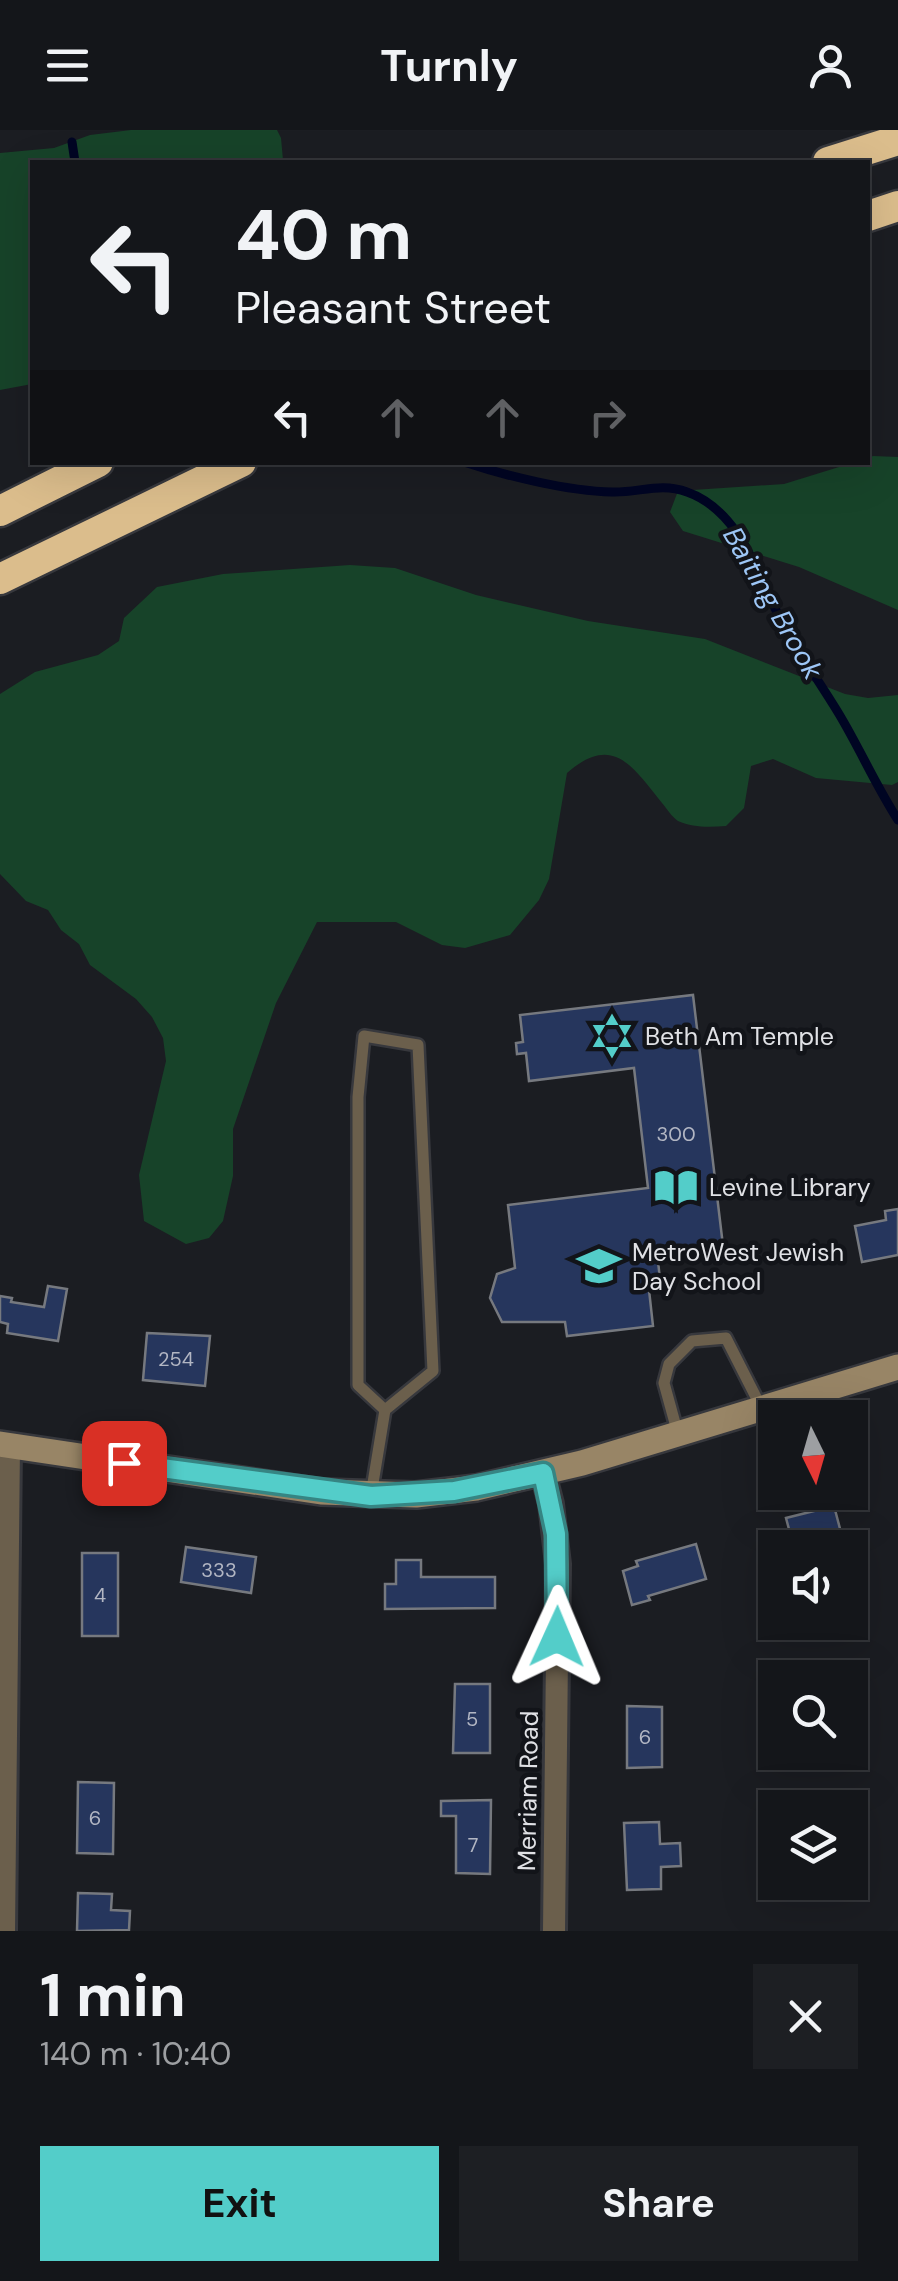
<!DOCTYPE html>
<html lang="en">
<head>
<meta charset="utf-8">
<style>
	body { margin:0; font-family:"DM Sans",sans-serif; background:#1d1f23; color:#f1f3f6; height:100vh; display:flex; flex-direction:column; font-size:38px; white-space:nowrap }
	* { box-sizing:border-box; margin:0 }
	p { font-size:32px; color:#9d9fa2 }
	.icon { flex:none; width:55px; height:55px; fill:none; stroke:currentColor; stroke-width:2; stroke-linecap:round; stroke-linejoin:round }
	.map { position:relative; height:1801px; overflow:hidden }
	.sheet { display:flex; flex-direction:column; background:#14161a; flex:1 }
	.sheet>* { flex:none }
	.guide { position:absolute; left:30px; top:30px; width:840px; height:305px; border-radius:0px; box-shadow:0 10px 40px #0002,0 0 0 2px #333539; background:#14161a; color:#f1f3f6; overflow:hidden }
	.needle { width:65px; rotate:175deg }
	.buttons { position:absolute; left:758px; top:1270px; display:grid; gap:20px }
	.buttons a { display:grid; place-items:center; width:110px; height:110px; border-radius:0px; background:#14161a; box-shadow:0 10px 40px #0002,0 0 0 2px #333539; font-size:50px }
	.pin { position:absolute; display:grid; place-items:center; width:85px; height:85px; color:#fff; margin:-42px; border-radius:20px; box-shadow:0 5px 15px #0006 }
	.me { position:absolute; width:110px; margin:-55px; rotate:1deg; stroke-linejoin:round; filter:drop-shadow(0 0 8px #0008) }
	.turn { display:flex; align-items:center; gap:35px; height:210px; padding:0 40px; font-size:45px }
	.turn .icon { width:130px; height:130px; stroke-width:2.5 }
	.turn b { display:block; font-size:70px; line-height:85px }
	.lanes { display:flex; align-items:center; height:95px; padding:0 40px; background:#0003; justify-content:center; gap:50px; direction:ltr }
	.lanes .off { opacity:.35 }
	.round { display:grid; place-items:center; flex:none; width:105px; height:105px; border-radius:0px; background:#1d1f23 }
	.head { display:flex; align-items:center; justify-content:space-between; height:170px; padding:0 40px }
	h1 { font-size:60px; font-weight:700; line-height:75px }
	.action { display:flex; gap:20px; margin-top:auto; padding:20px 40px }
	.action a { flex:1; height:115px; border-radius:0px; background:#53cdc9; color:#111; font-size:40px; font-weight:700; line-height:115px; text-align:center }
	.action a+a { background:#1d1f23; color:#f1f3f6 }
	header { display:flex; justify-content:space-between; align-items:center; height:130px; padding:0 40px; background:#14161a; font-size:45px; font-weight:700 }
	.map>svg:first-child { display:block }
	.green { fill:#174329 }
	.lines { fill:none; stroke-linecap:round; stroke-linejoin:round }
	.stream { stroke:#000523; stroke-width:9 }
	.building { fill:#26365d; stroke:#76797f; stroke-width:2.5 }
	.lane-casing { stroke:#37383d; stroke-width:16 }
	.street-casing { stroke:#37383d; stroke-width:28 }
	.secondary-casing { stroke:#37383d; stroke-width:30 }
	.highway-casing { stroke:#37383d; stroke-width:35 }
	.lane { stroke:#6b5f4c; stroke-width:11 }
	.street { stroke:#6b5f4c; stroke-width:22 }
	.secondary { stroke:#988566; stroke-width:25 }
	.highway { stroke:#dbbd8c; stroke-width:30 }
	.route-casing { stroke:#368583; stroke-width:25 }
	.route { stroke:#53cdc9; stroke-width:18 }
	.labels { text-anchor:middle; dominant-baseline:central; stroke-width:9; stroke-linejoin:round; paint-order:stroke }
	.number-label { font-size:20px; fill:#b2b6c3 }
	.poi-label { font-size:25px; fill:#e0e1e5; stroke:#121419; text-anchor:start }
	.street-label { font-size:25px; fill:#e0e1e5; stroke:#121419 }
	.water-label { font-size:28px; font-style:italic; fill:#9dc6f6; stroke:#121419 }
</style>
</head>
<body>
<header><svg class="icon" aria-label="menu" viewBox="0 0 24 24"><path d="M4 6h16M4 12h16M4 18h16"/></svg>Turnly<svg class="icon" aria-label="person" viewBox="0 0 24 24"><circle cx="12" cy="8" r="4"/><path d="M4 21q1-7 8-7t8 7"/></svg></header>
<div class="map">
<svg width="898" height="1801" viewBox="0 0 898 1801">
	<rect width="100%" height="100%" fill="#1b1d22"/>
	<g class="green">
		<polygon points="131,0 277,0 281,8 283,30 282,32 32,32 32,254 0,260 0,23 54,18 90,5"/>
		<polygon points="873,326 898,327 898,480 799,437 683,401 670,382 678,361 784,354 852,333 868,332 868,328"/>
		<path d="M350 435 395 438 476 465 588 491 705 509 845 564 868 568 898 565V652L892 655 816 648 773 629 751 636 744 678 726 696C710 697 693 698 678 691 672 687 667 679 662 673 632 636 613 603 567 643L549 749 539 770 510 805 465 818 442 815 396 792H317L276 873 233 999V1046L223 1091 209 1108 186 1114 144 1091 139 1045 166 931 163 908 152 887 136 869 90 835 79 814 61 800 48 780 26 771 0 744V564L35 542 98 525 119 511 124 488 157 457 223 444Z"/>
	</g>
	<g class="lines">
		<g class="stream">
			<polyline points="72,12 75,32"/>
			<path d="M464 332C506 346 568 361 612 362 638 363 661 352 687 362 744 382 760 454 786 500 803 529 822 556 839 584 860 619 876 656 898 690"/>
		</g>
	</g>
	<g class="building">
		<polygon points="693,865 724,1124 658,1131 661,1159 649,1160 653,1196 567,1206 565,1192 502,1192 490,1168 497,1144 515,1138 508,1075 648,1058 634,938 529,951 526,923 517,924 516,913 523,912 520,885"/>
		<polygon points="898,1079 898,1125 862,1132 855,1096 886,1090 885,1081"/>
		<polygon points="48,1156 67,1159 58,1211 7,1203 8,1194 0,1192 0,1166 12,1168 11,1172 44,1177"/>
		<polygon points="147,1203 210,1206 205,1256 143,1250"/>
		<polygon points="834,1376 843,1410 812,1418 794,1418 786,1388"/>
		<polygon points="696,1414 706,1449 648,1466 650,1470 632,1475 623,1441 638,1436 636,1431"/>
		<polygon points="186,1417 256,1427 251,1463 181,1452"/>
		<rect x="82" y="1423" width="36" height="83"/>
		<polygon points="396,1430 421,1430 421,1447 495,1447 495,1478 385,1479 385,1454 396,1454"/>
		<polygon points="455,1554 490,1554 490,1623 453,1623"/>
		<polygon points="627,1576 662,1577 662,1637 627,1638"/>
		<polygon points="78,1652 114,1653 113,1724 77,1723"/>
		<polygon points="491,1670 490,1744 456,1743 456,1686 441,1686 441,1671"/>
		<polygon points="659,1692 660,1714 680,1713 681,1736 661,1737 661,1759 627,1760 624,1693"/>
		<polygon points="78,1763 112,1764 111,1780 130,1781 129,1800 77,1801"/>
	</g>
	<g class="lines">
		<g class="lane-casing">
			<g id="lane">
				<polyline points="678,1304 664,1253 669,1234 692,1211 726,1208 761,1277"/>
				<polyline points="371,1365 385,1280 433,1241 418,915 364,906 358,967 358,1255 385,1280"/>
			</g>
		</g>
		<g class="street-casing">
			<g id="street">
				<polyline points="543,1343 551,1374 558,1434 554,1801"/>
				<polyline points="4,1801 9,1315"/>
			</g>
		</g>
		<g class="secondary-casing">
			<polyline id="secondary" points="0,1314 321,1362 416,1365 476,1358 582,1333 898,1237"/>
		</g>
		<g class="highway-casing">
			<g id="highway">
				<polyline points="828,32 898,10"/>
				<polyline points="868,86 898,76"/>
				<polyline points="0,381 98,332"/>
				<polyline points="0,449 241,332"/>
			</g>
		</g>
		<use href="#lane" class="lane"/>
		<use href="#street" class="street"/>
		<use href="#secondary" class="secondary"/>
		<use href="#highway" class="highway"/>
	</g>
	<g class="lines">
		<g class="route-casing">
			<polyline id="route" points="124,1333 371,1366 454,1361 543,1343 556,1404 557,1507"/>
		</g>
		<use href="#route" class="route"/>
	</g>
	<defs>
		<g id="synagogue-bare" transform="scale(3.45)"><path d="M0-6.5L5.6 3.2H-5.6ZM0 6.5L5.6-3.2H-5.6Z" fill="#53cdc9" stroke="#121419" stroke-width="2.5" paint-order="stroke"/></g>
		<g id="library-bare" transform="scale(3.45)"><path d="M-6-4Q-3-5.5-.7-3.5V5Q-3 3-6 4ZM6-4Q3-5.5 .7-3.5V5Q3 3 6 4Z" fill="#53cdc9" stroke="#121419" stroke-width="2.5" paint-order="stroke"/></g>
		<g id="school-bare" transform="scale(3.45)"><path d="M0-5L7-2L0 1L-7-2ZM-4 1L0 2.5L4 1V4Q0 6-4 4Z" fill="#53cdc9" stroke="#121419" stroke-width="2.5" paint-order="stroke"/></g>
	</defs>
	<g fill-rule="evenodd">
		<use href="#synagogue-bare" x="612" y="906"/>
		<use href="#library-bare" x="676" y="1057"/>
		<use href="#school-bare" x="599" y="1136"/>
	</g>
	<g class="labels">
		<g class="number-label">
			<text x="676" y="1004">300</text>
			<text x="176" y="1229">254</text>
			<text x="219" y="1440">333</text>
			<text x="100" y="1465">4</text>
			<text x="472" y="1589">5</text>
			<text x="645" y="1607">6</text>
			<text x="95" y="1688">6</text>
			<text x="473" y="1715">7</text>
		</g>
		<g class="poi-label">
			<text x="645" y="906">Beth Am Temple</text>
			<text x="709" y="1057">Levine Library</text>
			<text x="632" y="1122">MetroWest Jewish<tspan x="632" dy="29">Day School</tspan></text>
		</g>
		<g class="street-label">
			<text transform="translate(528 1661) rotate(-89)">Merriam Road</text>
		</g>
		<g class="water-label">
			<text transform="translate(773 473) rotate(60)">Baiting Brook</text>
		</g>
	</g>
</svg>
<div class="buttons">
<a><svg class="needle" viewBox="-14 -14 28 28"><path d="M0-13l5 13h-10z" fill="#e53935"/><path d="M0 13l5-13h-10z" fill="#9d9fa2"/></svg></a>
<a><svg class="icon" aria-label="sound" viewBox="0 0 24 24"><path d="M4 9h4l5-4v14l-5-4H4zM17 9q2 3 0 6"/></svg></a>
<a><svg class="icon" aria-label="search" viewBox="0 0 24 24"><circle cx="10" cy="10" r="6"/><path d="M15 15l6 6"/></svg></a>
<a><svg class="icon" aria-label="layers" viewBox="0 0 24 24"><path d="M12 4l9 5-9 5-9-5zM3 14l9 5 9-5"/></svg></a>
</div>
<div class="pin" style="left:124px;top:1333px;background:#d93025"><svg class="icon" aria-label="arrive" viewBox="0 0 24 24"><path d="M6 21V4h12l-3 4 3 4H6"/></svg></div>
<svg class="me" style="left:557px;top:1507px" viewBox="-20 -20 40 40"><path d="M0-17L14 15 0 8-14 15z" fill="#53cdc9" stroke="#fff" stroke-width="4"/></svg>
<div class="guide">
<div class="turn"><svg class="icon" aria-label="left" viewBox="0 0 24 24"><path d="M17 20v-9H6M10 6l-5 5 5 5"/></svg><div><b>40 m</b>Pleasant Street</div></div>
<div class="lanes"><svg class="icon" aria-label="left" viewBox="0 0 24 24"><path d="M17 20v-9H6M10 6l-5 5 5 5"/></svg><svg class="icon off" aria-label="ahead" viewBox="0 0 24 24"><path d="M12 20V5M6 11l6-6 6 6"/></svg><svg class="icon off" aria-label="ahead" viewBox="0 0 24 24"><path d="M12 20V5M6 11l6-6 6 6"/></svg><svg class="icon off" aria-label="right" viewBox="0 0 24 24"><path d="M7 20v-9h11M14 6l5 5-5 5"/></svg></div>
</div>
</div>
<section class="sheet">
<div class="head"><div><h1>1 min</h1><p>140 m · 10:40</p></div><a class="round"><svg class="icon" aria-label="close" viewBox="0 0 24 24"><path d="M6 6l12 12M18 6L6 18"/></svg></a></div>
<div class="action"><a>Exit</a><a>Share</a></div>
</section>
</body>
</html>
